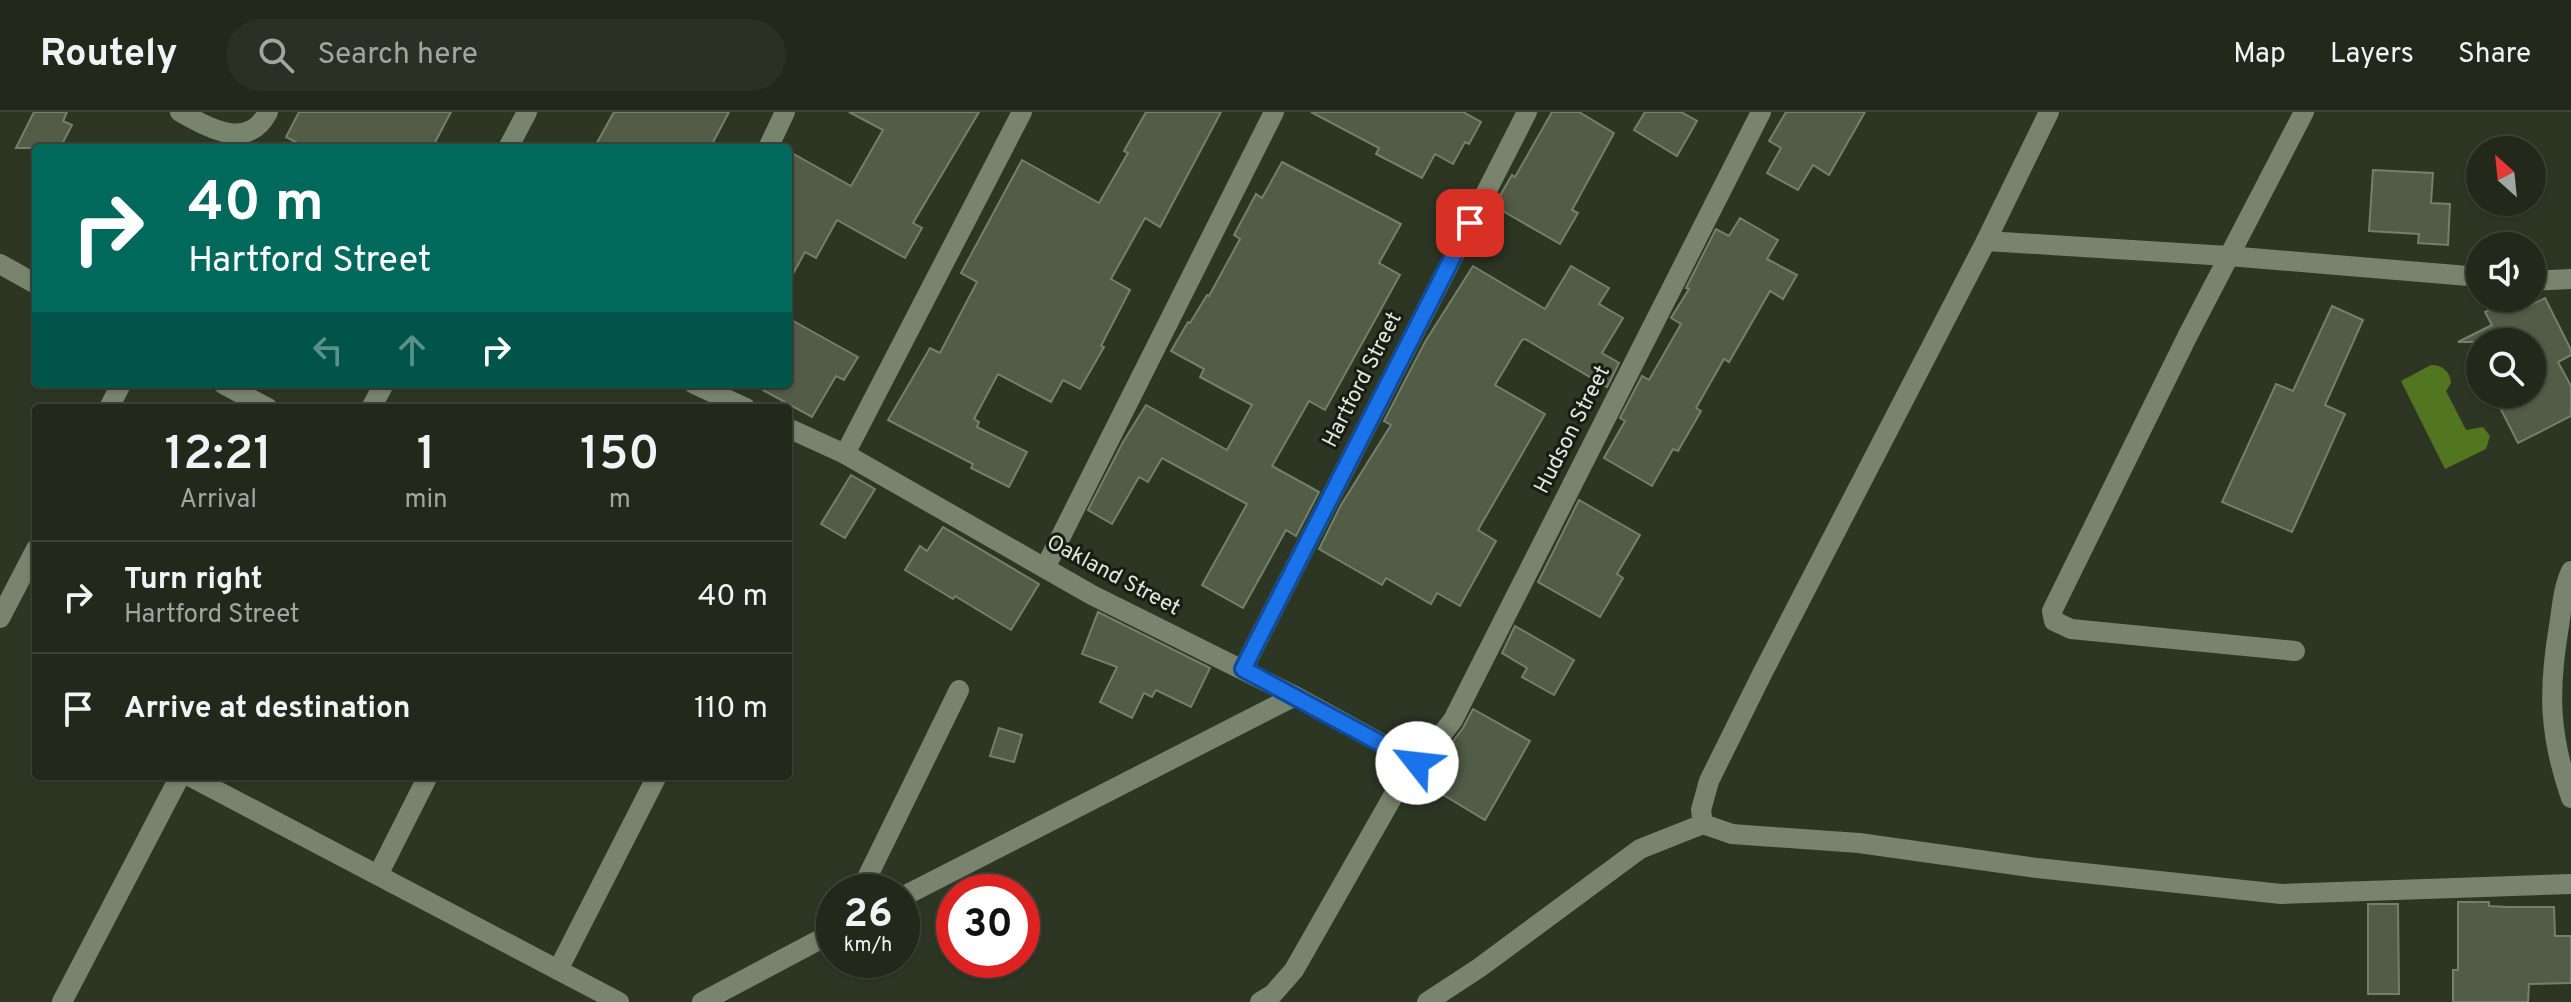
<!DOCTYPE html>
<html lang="en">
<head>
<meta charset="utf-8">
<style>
	body { margin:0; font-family:Overpass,sans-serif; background:#2a3023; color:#f1f3f6; height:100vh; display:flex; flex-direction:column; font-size:30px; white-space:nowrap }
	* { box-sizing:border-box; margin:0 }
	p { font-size:26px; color:#a2a6a2 }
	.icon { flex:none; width:44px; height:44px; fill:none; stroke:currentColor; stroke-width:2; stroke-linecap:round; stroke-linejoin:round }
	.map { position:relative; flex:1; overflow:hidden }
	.side { position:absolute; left:32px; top:292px; width:760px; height:376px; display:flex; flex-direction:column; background:#22281a; border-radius:8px; box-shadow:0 2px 6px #0004,0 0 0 2px #3f4439 }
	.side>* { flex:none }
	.hud { position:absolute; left:32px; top:32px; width:760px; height:244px; border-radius:8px; box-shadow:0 2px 6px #0004,0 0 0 2px #3f4439; background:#00695c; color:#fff; overflow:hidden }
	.needle { width:52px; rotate:333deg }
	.buttons { position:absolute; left:2466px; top:24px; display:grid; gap:16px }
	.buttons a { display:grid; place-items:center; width:80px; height:80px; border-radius:50%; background:#22281a; box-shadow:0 2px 6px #0004,0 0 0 2px #3f4439; font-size:40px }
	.speed { position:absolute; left:816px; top:762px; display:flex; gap:16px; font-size:40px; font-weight:700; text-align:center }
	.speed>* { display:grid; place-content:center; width:104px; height:104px; border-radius:50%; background:#22281a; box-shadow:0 2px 6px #0004,0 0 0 2px #3f4439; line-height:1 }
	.speed small { font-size:20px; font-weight:400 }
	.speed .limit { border:12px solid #d22; background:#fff; color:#111 }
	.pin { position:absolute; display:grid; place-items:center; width:68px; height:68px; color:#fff; margin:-34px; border-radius:16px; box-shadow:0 4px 12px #0006 }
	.me { position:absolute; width:88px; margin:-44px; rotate:299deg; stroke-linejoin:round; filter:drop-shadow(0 0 6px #0008) }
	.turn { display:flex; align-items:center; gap:28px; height:168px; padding:0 24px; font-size:36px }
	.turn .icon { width:104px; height:104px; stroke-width:2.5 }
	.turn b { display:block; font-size:56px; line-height:68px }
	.lanes { display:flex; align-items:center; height:76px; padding:0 24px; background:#0003; justify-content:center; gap:40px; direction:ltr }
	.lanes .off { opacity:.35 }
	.eta { display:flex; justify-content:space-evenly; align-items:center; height:136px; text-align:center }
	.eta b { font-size:48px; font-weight:600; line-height:56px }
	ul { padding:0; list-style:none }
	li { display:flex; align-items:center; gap:24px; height:112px; padding:0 24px; border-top:2px solid #3f4439 }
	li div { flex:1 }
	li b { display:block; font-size:30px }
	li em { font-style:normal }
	header { display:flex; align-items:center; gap:48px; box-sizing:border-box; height:112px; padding:0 40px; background:#22281a; border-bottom:2px solid #3f4439 }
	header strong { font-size:38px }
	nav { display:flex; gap:44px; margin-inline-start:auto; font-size:28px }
	.search { width:560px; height:72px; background:#2a3023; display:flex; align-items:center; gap:20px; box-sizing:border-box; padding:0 28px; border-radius:44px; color:#a2a6a2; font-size:30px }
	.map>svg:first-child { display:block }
	.water { fill:#527620 }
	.building { fill:#525c47; stroke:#748069; stroke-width:2 }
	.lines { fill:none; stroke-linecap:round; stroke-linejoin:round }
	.street { stroke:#79846e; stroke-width:20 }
	.route-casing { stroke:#114b97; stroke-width:20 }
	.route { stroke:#1a73e8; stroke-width:14 }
	.labels { text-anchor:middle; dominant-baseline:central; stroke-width:6; stroke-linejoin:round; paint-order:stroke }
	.street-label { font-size:22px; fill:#e1e8db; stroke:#181c13 }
</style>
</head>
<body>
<header>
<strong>Routely</strong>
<div class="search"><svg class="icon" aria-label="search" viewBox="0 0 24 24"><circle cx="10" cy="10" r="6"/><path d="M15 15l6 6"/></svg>Search here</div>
<nav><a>Map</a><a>Layers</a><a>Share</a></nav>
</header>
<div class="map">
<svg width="2571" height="890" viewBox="0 0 2571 890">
	<rect width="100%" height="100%" fill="#2d3623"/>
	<path class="water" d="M2431 253C2443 253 2450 260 2451 271L2446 279 2466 318 2483 315 2490 324 2486 337 2445 357 2401 269Z"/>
	<g class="building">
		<polygon points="34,0 67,0 63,9 72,13 60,36 16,36"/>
		<polygon points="299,0 451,0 432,36 307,36 286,25"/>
		<polygon points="614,0 729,0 710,36 594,36"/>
		<polygon points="849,0 979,0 913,111 922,116 905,146 837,108 816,146 805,140 788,171 788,39 851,74 883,18"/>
		<polygon points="1146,0 1221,0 1160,115 1145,106 1111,167 1130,178 1101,234 1104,235 1080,277 1063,268 1051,290 998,262 974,307 979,310 977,315 1027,340 1009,375 971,356 973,352 888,308 930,236 940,241 977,170 961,161 1022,48 1099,91 1128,41 1124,39"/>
		<polygon points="1311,0 1463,0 1481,10 1469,32 1465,30 1453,52 1435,42 1422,66 1376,42 1379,36"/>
		<polygon points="1552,0 1579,0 1614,21 1572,98 1578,101 1560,132 1494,94 1512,63 1515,65"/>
		<polygon points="1645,0 1681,0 1697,9 1677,44 1634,18"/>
		<polygon points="1786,0 1865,0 1829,63 1813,53 1798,78 1767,61 1781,36 1769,29"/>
		<polygon points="1282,50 1401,112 1379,151 1400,163 1325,298 1309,289 1272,354 1319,380 1296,424 1286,418 1243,496 1202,473 1247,392 1162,346 1148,370 1139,365 1112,412 1088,398 1123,330 1146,293 1227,338 1252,293 1200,265 1204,257 1171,239 1188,210 1190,211 1207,183 1209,184 1240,127 1234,123 1256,82 1262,86"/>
		<polygon points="2373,58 2433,61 2431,91 2450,92 2448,133 2418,131 2419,122 2369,119"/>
		<polygon points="1740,106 1778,128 1767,147 1797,163 1783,187 1770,179 1729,250 1724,247 1696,296 1701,299 1678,339 1673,337 1652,374 1604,346 1625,309 1620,306 1642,264 1649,268 1681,212 1671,206 1689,177 1686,176 1716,117 1729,124"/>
		<polygon points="1473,154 1545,197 1571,154 1609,176 1599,192 1623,206 1602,241 1619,251 1607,275 1525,227 1522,228 1495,273 1545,302 1478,418 1496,429 1460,494 1437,481 1431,492 1386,466 1382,473 1319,437 1341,393 1391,313 1384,309 1425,230"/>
		<polygon points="2513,186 2520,186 2525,196 2545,186 2571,238 2571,243 2558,250 2571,274 2571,304 2518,331 2493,282 2532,282 2532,230 2458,230 2492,213 2485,200"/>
		<polygon points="2332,194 2363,208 2325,293 2345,302 2292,420 2222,390 2276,272 2293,279"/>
		<polygon points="788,206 858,245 844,268 836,264 812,305 752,272 788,272"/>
		<polygon points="851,363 875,377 845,426 821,412"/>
		<polygon points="1579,388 1640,423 1617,462 1623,466 1600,505 1538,470"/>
		<polygon points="943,415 1039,472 1011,518 955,484 953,487 905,458 920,434 927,439"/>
		<polygon points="1098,500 1210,556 1191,595 1156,578 1152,585 1144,581 1132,606 1100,590 1117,555 1082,542"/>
		<polygon points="1515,514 1574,548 1554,583 1522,565 1527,556 1502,541"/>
		<polygon points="1473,597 1530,629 1485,708 1422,670 1463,616"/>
		<polygon points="999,616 1022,623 1014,650 990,644"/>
		<polygon points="2458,790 2489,790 2489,794 2507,795 2554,795 2555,824 2571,824 2571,871 2529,872 2528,890 2453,890 2453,858 2458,858"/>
		<polygon points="2368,792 2398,792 2399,882 2368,882"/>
	</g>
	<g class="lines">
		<g class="street">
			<path d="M180 0C208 15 247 40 268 0"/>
			<polyline points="2049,0 1986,129 1763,560 1709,669 1701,698 1703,712 1732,722 1859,731 2037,756 2281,782 2571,772"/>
			<polyline points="508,36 527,0"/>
			<polyline points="768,36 785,0"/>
			<polyline points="1986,129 2228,144 2480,165"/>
			<polyline points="0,152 36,172"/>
			<polyline points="2532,169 2571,167"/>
			<polyline points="223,272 268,296"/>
			<polyline points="694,272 746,296"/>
			<polyline points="109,296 121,272"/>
			<polyline points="371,296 384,272"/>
			<polyline points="788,316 845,342 1092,483 1295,584 1417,651"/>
			<polyline points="845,342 1022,0"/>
			<polyline points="1045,456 1274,0"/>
			<path d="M2571 459C2563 476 2562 495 2559 514 2548 579 2549 623 2571 686"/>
			<polyline points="0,506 36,437"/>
			<polyline points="2295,539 2071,517 2054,509 2052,499 2188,223 2304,0"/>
			<polyline points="1243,557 1527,0"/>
			<polyline points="189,664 619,890"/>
			<polyline points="378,763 428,664"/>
			<polyline points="860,780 959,578"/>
			<polyline points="902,785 1295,584"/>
			<polyline points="558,858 657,664"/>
			<polyline points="62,890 180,664"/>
			<polyline points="702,890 834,820"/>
			<polyline points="1260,890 1273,882 1294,858 1392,686 1453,608 1761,0"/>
			<polyline points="1427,890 1479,856 1640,737 1703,712"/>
		</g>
	</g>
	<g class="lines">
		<g class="route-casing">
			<polyline id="route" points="1417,651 1243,557 1470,111"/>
		</g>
		<use href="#route" class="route"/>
	</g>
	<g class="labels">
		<g class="street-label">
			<text transform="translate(1363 268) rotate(-63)">Hartford Street</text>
			<text transform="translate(1573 318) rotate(-63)">Hudson Street</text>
			<text transform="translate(1113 464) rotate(28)">Oakland Street</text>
		</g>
	</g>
</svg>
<div class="buttons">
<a><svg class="needle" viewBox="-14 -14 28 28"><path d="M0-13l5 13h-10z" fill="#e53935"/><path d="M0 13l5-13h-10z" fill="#a2a6a2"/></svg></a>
<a><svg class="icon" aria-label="sound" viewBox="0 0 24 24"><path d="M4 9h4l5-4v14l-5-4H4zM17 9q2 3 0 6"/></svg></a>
<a><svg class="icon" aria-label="search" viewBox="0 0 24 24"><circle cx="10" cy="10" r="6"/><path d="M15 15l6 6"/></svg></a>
</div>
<div class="speed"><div>26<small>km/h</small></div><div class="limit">30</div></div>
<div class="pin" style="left:1470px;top:111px;background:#d93025"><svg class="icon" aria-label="arrive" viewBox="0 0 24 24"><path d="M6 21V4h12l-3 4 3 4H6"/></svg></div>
<svg class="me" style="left:1417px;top:651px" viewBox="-20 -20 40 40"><circle r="19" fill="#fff"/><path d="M0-13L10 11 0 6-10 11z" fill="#1a73e8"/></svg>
<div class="hud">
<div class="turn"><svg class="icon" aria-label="right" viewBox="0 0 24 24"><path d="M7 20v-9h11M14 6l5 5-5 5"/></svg><div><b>40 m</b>Hartford Street</div></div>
<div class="lanes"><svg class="icon off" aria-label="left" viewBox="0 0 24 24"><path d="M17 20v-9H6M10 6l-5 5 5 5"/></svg><svg class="icon off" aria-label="ahead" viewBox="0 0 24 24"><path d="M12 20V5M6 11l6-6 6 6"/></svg><svg class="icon" aria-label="right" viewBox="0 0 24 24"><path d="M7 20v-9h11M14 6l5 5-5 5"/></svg></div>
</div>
<section class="side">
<div class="eta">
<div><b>12:21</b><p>Arrival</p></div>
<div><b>1</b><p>min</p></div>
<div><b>150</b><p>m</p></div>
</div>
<ul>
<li><svg class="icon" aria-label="right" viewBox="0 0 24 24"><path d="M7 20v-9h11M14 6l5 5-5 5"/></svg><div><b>Turn right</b><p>Hartford Street</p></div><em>40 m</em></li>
<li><svg class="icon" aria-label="arrive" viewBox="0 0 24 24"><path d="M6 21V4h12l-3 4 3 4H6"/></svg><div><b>Arrive at destination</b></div><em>110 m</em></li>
</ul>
</section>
</div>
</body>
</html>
